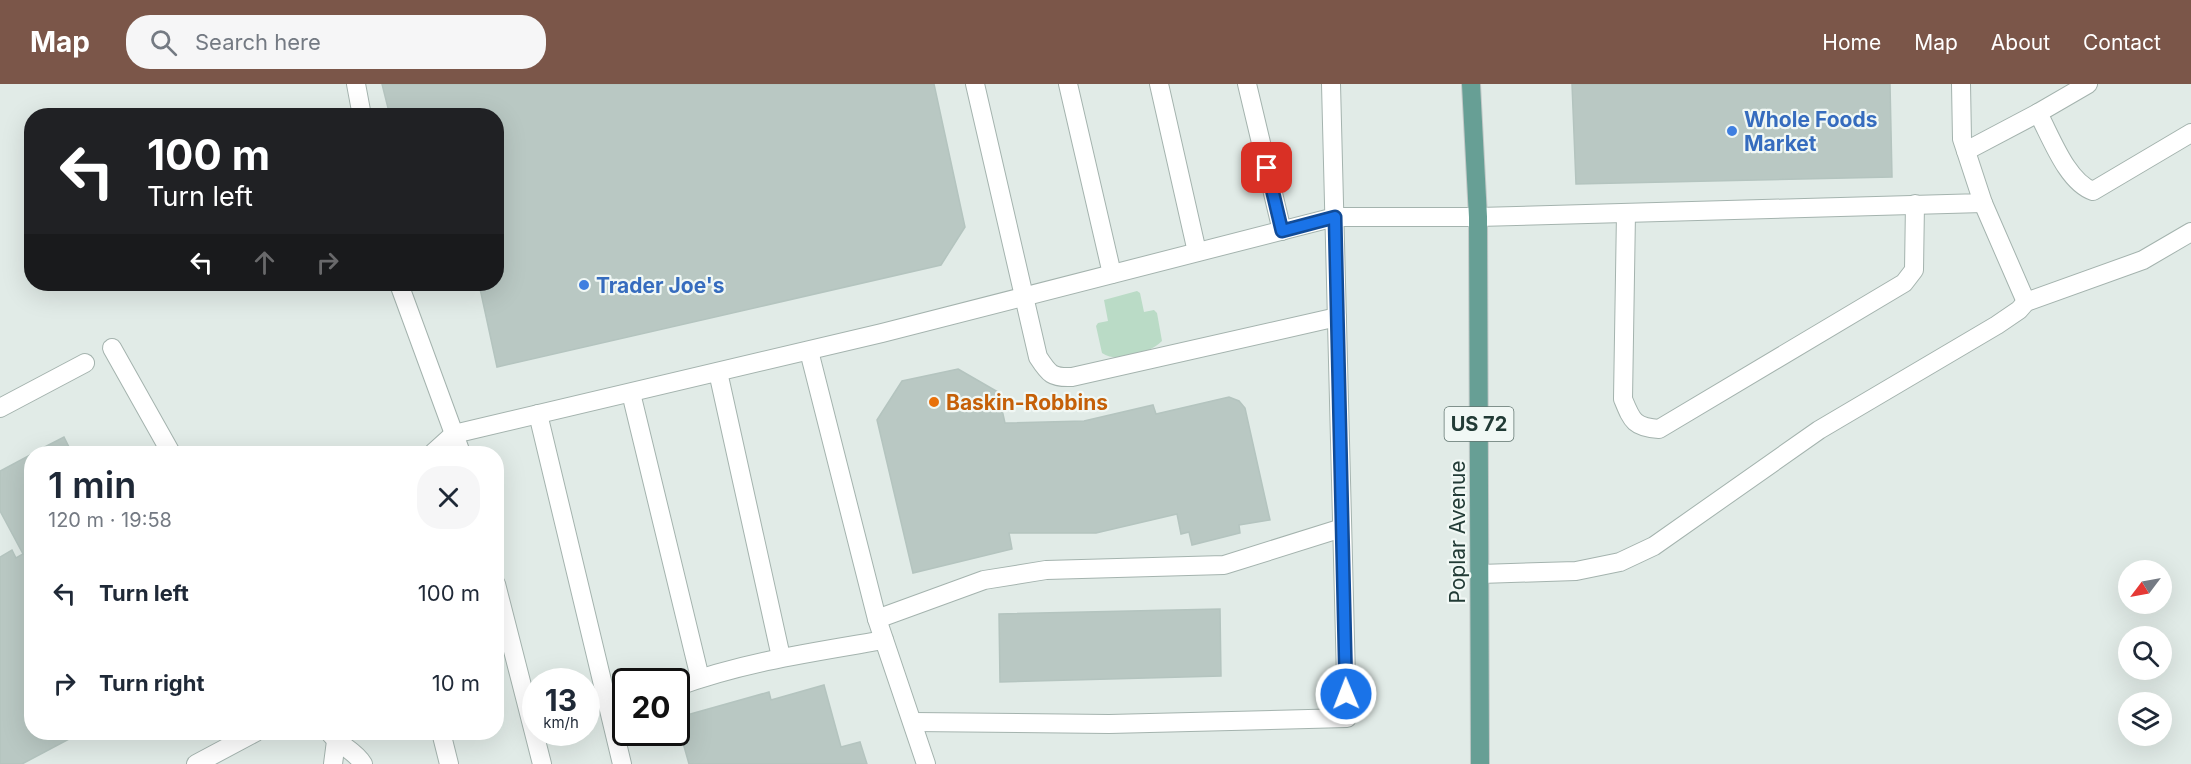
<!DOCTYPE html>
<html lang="en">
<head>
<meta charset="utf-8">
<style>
	body { margin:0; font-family:Inter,sans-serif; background:#f6f6f7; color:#1f2937; height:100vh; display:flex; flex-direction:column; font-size:22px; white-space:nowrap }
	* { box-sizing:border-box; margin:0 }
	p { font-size:20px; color:#747a83 }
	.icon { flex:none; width:33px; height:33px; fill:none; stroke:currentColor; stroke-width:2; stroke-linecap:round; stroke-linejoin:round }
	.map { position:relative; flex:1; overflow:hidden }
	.panel { position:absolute; left:24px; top:362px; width:480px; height:294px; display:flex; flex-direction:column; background:#fff; border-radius:24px; box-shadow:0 6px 24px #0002 }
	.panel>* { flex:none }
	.top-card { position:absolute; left:24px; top:24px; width:480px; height:183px; border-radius:24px; box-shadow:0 6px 24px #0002; background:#202124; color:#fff; overflow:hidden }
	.needle { width:39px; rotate:238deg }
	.fabs { position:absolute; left:2118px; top:476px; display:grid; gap:12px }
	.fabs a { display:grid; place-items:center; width:54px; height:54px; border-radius:50%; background:#fff; box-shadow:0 6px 24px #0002; font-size:30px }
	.speed { position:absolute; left:522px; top:584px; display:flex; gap:12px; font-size:30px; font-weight:700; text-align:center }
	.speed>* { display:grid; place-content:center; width:78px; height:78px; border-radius:50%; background:#fff; box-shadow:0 6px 24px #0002; line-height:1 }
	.speed small { font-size:15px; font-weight:400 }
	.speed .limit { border:3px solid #111; border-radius:9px; background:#fff; color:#111 }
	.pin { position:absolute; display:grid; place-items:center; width:51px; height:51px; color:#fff; margin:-26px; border-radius:12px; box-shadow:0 3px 9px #0006 }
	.me { position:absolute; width:66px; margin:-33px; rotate:359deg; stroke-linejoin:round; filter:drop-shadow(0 0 4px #0008) }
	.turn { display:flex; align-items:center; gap:21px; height:126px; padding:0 24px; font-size:27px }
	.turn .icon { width:78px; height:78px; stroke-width:2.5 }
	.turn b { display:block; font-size:42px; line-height:51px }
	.lanes { display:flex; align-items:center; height:57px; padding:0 24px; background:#0003; justify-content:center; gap:30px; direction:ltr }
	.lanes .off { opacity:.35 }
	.round { display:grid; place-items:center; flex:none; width:63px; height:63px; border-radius:24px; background:#f6f6f7 }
	.summary { display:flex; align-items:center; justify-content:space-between; height:102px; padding:0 24px }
	h1 { font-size:36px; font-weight:600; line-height:45px }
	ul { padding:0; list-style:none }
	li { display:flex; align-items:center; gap:18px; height:90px; padding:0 24px }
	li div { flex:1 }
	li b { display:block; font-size:22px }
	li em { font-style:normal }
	header { display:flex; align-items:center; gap:36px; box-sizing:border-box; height:84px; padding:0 30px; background:#7b5649; color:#fff }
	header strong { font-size:28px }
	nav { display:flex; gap:33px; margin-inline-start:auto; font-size:21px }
	.search { width:420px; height:54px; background:#f6f6f7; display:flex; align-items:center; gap:15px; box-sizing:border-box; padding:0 21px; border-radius:24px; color:#747a83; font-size:22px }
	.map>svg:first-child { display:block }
	.green { fill:#badbc6 }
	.building { fill:#b9c8c3; stroke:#b4c4bf; stroke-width:1.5 }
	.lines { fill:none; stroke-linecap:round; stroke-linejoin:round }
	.minor-casing { stroke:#a4b3ae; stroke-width:20 }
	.major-casing { stroke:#c1c8c7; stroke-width:20 }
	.minor { stroke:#fff; stroke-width:18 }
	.major { stroke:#679f95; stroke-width:18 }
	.route-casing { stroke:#114b97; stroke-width:15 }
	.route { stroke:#1a73e8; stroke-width:10 }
	.shop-dot { fill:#3f7fe0; stroke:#f1f8f5; stroke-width:2 }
	.food-dot { fill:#e8710a; stroke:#f1f8f5; stroke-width:2 }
	.labels { text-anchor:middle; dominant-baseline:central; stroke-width:4.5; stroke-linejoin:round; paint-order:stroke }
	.shield { fill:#f1f8f5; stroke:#60746f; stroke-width:1.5 }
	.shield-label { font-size:20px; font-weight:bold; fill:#223b36 }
	.shop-label { font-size:21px; font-weight:bold; fill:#366cbe; stroke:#f1f8f5; text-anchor:start }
	.food-label { font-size:21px; font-weight:bold; fill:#c56008; stroke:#f1f8f5; text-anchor:start }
	.street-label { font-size:21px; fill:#223b36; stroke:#f1f8f5 }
</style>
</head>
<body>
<header>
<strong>Map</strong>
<div class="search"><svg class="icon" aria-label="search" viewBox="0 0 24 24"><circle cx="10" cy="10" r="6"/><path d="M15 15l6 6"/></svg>Search here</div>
<nav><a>Home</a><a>Map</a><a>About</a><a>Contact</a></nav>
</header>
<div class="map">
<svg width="2191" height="680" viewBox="0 0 2191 680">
	<rect width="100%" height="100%" fill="#e1ebe7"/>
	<path class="green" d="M1137 207 1140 209 1144 228 1154 226 1157 229 1162 257C1150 269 1117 280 1102 269L1096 242 1098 239 1108 237 1104 216Z"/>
	<g class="building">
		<polygon points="382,0 934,0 965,143 941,181 497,283 479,200 496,200 496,32 390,32"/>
		<polygon points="1572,0 1890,0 1892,93 1576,100"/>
		<polygon points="958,285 998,308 1005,339 1084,337 1153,321 1156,330 1229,313 1239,317 1245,324 1270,436 1239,441 1240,449 1192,461 1189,448 1181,450 1177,430 1096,449 1009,449 1012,465 913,489 877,336 902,297"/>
		<polygon points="64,353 72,369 33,369"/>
		<polygon points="32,370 32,648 70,648 73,653 22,680 0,680 0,473 12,466 16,474 23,470 0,427 0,387"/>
		<polygon points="1220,525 1221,592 1000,598 999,530"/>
		<polygon points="824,601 841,663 860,658 867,680 689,680 676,634 769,608 771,616"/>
	</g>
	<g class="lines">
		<g class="minor-casing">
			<g id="minor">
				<polyline points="356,0 362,32"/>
				<path d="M975 0 1038 273C1049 290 1052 294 1072 293L1337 233"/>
				<polyline points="1068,0 1112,190"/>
				<polyline points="1159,0 1197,168"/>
				<polyline points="1247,0 1282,147"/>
				<polyline points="2038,29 2088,0"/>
				<path d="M1966 67 2038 29C2051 53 2067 98 2093 107L2191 49"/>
				<polyline points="1983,119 2026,218"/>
				<path d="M1626 129 1623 315C1632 337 1634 343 1659 345L1904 199 1914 186 1915 120"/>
				<polyline points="399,200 461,369"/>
				<polyline points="112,264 171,369"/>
				<polyline points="809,267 877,535 926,680"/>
				<polyline points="718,288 781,573"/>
				<polyline points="631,309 700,594"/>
				<polyline points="0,324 85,279"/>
				<polyline points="538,330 622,680"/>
				<polyline points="433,369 454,350 882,249 1335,133 1478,133 1983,119 1962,55 1961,0"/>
				<polyline points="1480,490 1576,487 1620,478 1654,462 1819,346 1997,241 2019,226 2026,218 2143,176 2191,148"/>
				<polyline points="496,500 542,680"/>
				<polyline points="877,535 984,496 1046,486 1224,481 1342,444"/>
				<path d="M676 603C743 578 814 568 884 556"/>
				<polyline points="913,638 1109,640 1347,634 1331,0"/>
				<path d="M329 648C339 662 355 666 363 680"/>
				<polyline points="441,648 449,680"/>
				<polyline points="196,680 256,648"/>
				<polyline points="333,680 336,657"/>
			</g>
		</g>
		<g class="major-casing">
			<polyline id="major" points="1471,0 1478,133 1480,680"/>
		</g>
		<use href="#minor" class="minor"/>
		<use href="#major" class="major"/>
	</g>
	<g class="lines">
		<g class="route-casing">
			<polyline id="route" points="1267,84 1282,147 1335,133 1346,610"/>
		</g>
		<use href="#route" class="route"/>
	</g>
	<g class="shop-dot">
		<circle cx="1732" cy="47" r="6"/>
		<circle cx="584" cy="201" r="6"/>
	</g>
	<circle class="food-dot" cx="934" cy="318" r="6"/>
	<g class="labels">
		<rect class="shield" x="1444.5" y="323" width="69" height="34" rx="4.5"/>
		<g class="shield-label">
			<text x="1479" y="340">US 72</text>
		</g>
		<g class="shop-label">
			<text x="1744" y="35">Whole Foods<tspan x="1744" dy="24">Market</tspan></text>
			<text x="596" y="201">Trader Joe's</text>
		</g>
		<g class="food-label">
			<text x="946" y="318">Baskin-Robbins</text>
		</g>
		<g class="street-label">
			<text transform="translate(1457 448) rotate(-90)">Poplar Avenue</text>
		</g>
	</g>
</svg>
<div class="fabs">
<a><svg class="needle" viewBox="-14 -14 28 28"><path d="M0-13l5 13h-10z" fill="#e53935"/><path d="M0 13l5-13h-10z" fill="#747a83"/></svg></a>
<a><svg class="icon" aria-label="search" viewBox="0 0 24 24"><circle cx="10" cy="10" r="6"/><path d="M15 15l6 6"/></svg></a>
<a><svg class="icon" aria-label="layers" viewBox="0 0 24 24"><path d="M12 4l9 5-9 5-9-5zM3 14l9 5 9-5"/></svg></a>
</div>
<div class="speed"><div>13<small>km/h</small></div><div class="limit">20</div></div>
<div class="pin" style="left:1267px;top:84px;background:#d93025"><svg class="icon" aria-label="arrive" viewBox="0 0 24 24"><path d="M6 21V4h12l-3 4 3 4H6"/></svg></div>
<svg class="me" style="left:1346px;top:610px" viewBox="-20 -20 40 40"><circle r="17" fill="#1a73e8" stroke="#fff" stroke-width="3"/><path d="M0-11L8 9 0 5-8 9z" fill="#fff"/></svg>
<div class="top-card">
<div class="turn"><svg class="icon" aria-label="left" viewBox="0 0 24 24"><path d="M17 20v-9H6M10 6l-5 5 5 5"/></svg><div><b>100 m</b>Turn left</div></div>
<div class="lanes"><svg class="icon" aria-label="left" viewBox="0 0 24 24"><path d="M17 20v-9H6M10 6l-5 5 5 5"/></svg><svg class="icon off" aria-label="ahead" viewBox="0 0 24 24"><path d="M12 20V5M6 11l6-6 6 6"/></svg><svg class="icon off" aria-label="right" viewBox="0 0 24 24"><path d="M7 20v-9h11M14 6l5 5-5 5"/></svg></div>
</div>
<section class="panel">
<div class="summary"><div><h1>1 min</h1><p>120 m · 19:58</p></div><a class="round"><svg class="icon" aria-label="close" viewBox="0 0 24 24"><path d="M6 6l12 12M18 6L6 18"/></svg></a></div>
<ul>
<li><svg class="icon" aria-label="left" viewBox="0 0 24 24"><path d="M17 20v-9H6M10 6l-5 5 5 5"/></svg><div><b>Turn left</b></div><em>100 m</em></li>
<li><svg class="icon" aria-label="right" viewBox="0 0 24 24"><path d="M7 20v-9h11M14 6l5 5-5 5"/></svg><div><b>Turn right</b></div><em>10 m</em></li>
</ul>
</section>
</div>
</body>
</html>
